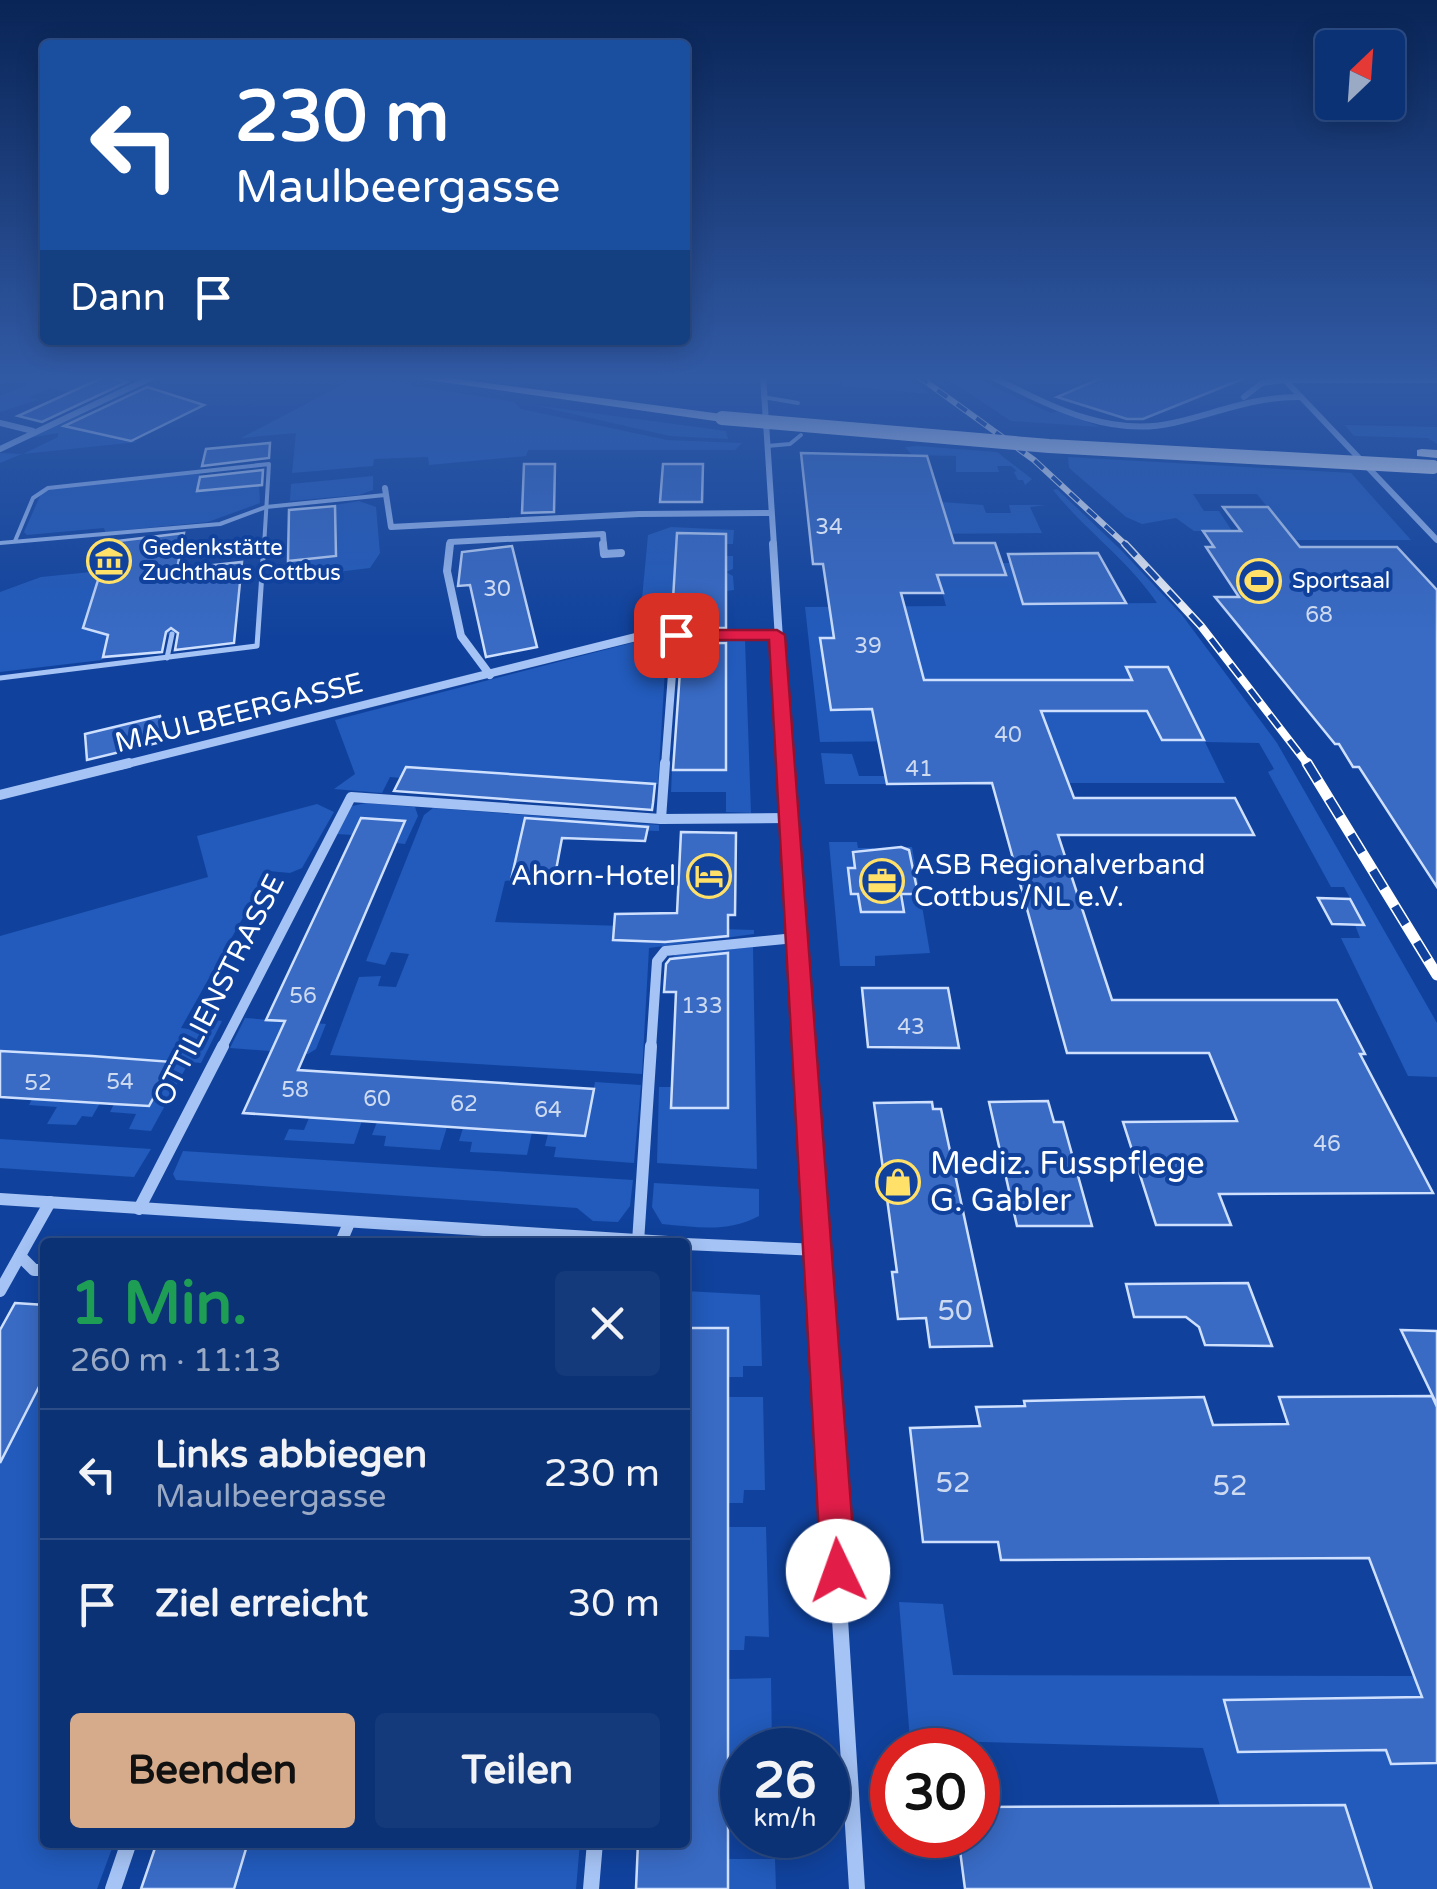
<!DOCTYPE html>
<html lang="de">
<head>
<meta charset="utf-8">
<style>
	body { margin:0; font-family:"Varela Round",sans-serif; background:#153a7b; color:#f1f3f6; height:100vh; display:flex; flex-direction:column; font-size:38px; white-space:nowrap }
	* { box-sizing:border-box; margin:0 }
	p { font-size:32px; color:#9aaac5 }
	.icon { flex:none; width:55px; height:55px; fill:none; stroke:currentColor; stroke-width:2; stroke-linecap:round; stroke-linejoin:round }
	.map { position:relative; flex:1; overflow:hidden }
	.sheet { position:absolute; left:40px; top:1238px; width:650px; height:610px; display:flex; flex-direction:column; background:#0c3276; border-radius:10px; box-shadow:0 5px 25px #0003,0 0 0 2px #2c4d88 }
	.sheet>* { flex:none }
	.guide { position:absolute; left:40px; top:40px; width:650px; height:305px; border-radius:10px; box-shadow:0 5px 25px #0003,0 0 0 2px #2c4d88; background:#1a4fa0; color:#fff; overflow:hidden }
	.needle { width:65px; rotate:25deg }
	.tools { position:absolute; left:1315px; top:30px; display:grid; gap:20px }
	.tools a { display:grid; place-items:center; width:90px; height:90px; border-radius:10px; background:#0c3276; box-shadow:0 5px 25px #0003,0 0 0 2px #2c4d88; font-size:50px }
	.speed { position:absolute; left:720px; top:1728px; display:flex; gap:20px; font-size:50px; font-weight:700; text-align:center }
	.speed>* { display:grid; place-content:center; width:130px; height:130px; border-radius:50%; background:#0c3276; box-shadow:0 5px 25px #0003,0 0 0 2px #2c4d88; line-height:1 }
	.speed small { font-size:25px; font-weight:400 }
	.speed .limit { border:15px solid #d22; background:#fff; color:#111 }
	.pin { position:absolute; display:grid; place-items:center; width:85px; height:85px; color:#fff; margin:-42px; border-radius:20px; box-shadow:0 5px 15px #0006 }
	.me { position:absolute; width:110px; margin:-55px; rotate:357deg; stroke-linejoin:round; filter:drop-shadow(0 0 8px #0008) }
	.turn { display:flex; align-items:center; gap:35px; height:210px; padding:0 30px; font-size:45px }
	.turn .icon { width:130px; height:130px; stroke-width:2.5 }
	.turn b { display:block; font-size:70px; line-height:85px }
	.then { display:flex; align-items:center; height:95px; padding:0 30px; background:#0003; gap:20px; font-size:38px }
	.round { display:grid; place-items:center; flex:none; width:105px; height:105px; border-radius:10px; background:#153a7b }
	.head { display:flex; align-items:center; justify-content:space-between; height:170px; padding:0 30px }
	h1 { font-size:60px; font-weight:700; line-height:75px; color:#1e9e55 }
	.button { display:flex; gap:20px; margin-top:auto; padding:20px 30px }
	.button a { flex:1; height:115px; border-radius:10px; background:#d6ab8b; color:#111; font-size:40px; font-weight:700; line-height:115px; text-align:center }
	.button a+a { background:#153a7b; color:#f1f3f6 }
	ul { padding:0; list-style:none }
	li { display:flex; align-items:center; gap:30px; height:130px; padding:0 30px; border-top:2px solid #2c4d88 }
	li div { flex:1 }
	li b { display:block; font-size:38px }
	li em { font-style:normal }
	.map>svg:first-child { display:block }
	.green { fill:#225bbc; fill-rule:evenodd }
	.building { fill:#396bc5; stroke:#cee0fe; stroke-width:2.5 }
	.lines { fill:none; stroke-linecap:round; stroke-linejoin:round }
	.lane-far1 { stroke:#a5c3f5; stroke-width:4 }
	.lane { stroke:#a5c3f5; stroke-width:5 }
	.street-far4 { stroke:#a5c3f5; stroke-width:6 }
	.street-far3 { stroke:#a5c3f5; stroke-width:8 }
	.street-far2 { stroke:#a5c3f5; stroke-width:10 }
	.street-far1 { stroke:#a5c3f5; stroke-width:12 }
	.street { stroke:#a5c3f5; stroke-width:16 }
	.primary { fill:#f3f7ff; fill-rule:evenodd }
	.rail-far2-casing { stroke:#fff; stroke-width:6 }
	.rail-far1-casing { stroke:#fff; stroke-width:8 }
	.rail-casing { stroke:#fff; stroke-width:11 }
	.rail-far2 { stroke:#10429d; stroke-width:4; stroke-dasharray:12; stroke-linecap:butt }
	.rail-far1 { stroke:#10429d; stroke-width:5; stroke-dasharray:16; stroke-linecap:butt }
	.rail { stroke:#10429d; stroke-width:8; stroke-dasharray:21; stroke-linecap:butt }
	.primary-bridge { stroke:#f3f7ff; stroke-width:14 }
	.route { fill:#e11d48; stroke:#92132f; stroke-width:2.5 }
	.labels { text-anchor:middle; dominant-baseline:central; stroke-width:8; stroke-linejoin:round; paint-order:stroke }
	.number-label { font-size:22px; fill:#cedaf0 }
	.far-poi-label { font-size:22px; fill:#fff; stroke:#10429d; text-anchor:start }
	.street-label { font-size:28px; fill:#fff; stroke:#10429d }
	.poi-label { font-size:28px; fill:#fff; stroke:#10429d; text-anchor:start }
	.near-number-label { font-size:28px; fill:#cedaf0 }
	.near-poi-label { font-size:32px; fill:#fff; stroke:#10429d; text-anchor:start }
</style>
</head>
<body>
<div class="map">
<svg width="1437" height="1889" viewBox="0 0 1437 1889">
	<rect width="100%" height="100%" fill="#10429d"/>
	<g class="green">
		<polygon points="0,376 124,376 136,379 129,382 106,376 70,392 50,388 29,397 37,400 0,412 0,396 30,384 11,379 0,384"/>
		<polygon points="853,376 905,376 930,394 842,386 843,380"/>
		<polygon points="943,376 969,376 1051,413 1059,411 1100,427 1011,421"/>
		<polygon points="357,377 514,402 521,409 667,440 742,443 735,450 528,450 526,456 429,465 428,457 374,459 373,466 292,473 296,433 241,438"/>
		<polygon points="533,405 726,431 728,439 670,436"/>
		<polygon points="94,414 87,431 138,442 22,454 0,463 0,453 23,454 58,437 58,433 29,438 79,415"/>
		<polygon points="1345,425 1437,427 1437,444 1428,438 1354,436"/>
		<polygon points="917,446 997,452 1032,479 1025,485 1023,480 1018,480 1014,472 1017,471 1011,466 997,466 999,472 956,472 956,456 912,455 905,447"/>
		<polygon points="1068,457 1351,473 1411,540 1283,540 1283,527 1257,494 1193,494 1204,511 1219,511 1232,531 1194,531 1176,518 1142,524 1126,517 1069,468"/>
		<polygon points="200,473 198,491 259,486 260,503 208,522 105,532 104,528 27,535 24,532 41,494 54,488"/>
		<polygon points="373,476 373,490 359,495 290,501 291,484"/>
		<path d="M1057 489 1122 551 1182 615 1277 743 1437 1023V1077L1408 1076 1341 938H1360L1355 925 1364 924 1344 887H1331L1268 772 1274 769 1259 743 1205 742 1225 783H1018L912 741 820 742 805 607 946 606 940 584H901L935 563 940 575H991L987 563H1029L1021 598 1023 604 1157 603C1128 560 1085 530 1053 490ZM1168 667 1203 740H1162L1156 727 1166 711 919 712 912 680 1132 679ZM827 680 904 709H831Z"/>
		<polygon points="359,501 376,507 380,553 370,568 288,578 288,561 336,555 335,505"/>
		<polygon points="941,502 983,505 986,513 1011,513 1009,505 1046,505 1030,507 1042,533 906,534"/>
		<polygon points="671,527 734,530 733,544 726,544 726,534 678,534 676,565 726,565 726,556 733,556 733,569 726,572 733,576 734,590 726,591 726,581 674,581 672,616 705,616 705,620 640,620 648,535"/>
		<polygon points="101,571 82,627 168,620 182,633 107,641 102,660 0,672 0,592 41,577"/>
		<polygon points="726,640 745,640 751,813 726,812 726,792 671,792 672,770 726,770"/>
		<polygon points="639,641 668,641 667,660 646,660 644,669 665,670 658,784 406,767 401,778 390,777 382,793 334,789 355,774 335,720"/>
		<polygon points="821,753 852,754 859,776 886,776 887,784 825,784"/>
		<polygon points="366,803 415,807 418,816 405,844 396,843 404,821 361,819 353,835 337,834 352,806"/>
		<polygon points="317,804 334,812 302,868 290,873 269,871 181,1028 208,1032 215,1020 222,1021 201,1063 189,1062 151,1131 129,1129 136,1114 110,1112 114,1104 149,1106 172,1062 0,1051 0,936 208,877 197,836"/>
		<polygon points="433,808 659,825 659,831 565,828 511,880 505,881 495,922 754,930 754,934 649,948 642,1074 330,1055 359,977 381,976 378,986 396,987 409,954 391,952 385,965 366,961 424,815"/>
		<polygon points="829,842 857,842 858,848 873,848 874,852 855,868 848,869 851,894 858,894 861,912 904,911 901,847 912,847 930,953 875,956 875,966 840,966"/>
		<polygon points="753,947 757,1169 657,1163 659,1087 672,1087 672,1108 728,1108 728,965 667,963 675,955"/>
		<polygon points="245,1018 326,1024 316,1049 308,1054 230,1048"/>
		<polygon points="595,1082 641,1085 634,1163 554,1157 556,1147 545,1146 548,1134 585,1136"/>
		<polygon points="32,1099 100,1103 92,1117 82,1116 76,1125 47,1124 57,1107 29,1105"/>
		<polygon points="309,1118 362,1121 354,1144 284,1140 289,1129 304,1130"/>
		<polygon points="377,1122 447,1127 440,1150 384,1146 386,1136 372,1135"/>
		<polygon points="463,1128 532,1132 527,1155 470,1152 472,1142 459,1141"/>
		<polygon points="0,1139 151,1149 134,1177 0,1168"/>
		<polygon points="183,1151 633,1180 630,1206 618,1222 593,1221 577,1208 176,1180 173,1174"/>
		<path d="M654 1183 759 1189V1216C728 1233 696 1227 662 1224L652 1207Z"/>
		<polygon points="685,1291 760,1295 762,1366 743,1366 743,1377 728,1377 728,1329 685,1328"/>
		<polygon points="45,1375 45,1842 114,1843 97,1889 0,1889 0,1463"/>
		<polygon points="728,1397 763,1397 765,1490 744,1490 743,1503 728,1503"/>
		<polygon points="728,1527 766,1527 769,1637 745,1636 744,1650 728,1650"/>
		<polygon points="899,1602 943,1604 953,1675 1414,1676 1422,1697 1224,1701 1238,1752 1386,1750 1391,1764 1437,1763 1437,1889 1372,1889 1345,1805 1220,1806 1203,1748 910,1740"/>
		<polygon points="771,1678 772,1750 742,1750 742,1825 728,1825 728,1679"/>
		<polygon points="248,1843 580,1843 576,1889 234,1889"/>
		<polygon points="728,1859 775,1859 776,1889 728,1889"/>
	</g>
	<g class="building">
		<polygon points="106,376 127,382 42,422 18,416"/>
		<polygon points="1106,376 1244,376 1245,378 1143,419 1127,419 1057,397"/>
		<polygon points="147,387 204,405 131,441 64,426"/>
		<polygon points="270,443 269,458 202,466 206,449"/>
		<polygon points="801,453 927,456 954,543 995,543 1006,575 937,575 943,593 901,593 924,680 1132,680 1126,667 1168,667 1204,740 1162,740 1147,711 1041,711 1074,798 1235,798 1254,835 1058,835 1112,1000 1337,1000 1365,1054 1360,1054 1433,1193 1219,1194 1231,1225 1156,1225 1123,1122 1237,1121 1209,1053 1067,1053 992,783 887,784 872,709 831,710 820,638 834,638 823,564 813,564"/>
		<polygon points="524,464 555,464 554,512 522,513"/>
		<polygon points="663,464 703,464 702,502 660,502"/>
		<polygon points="263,470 262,485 197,491 200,477"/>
		<polygon points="335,506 336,556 288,561 289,510"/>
		<polygon points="1223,507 1268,507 1300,547 1397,547 1437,590 1437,887 1359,767 1353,767 1339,744 1335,744 1215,597 1239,597 1206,547 1214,547 1203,531 1241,531"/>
		<polygon points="184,533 177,569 242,562 234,643 175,650 178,633 171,628 166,632 162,652 103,657 108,635 83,628 110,542"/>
		<polygon points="677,533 726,534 726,628 680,628 681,614 672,616"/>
		<polygon points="512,546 537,647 486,657 470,585 458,586 462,552"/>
		<polygon points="1098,553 1126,603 1023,604 1008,554"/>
		<polygon points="682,643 726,643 726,770 673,770"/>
		<polygon points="160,716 165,741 87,760 85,734"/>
		<polygon points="406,767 655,784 653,803 652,810 394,791"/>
		<polygon points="361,818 405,821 298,1070 594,1089 585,1136 243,1113 285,1021 266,1020"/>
		<polygon points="525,818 648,827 645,841 562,838 554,881 511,880"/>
		<polygon points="681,832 736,833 735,915 728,915 728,936 665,942 613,940 615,914 677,913"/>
		<polygon points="901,847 909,850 918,894 901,894 904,912 861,912 858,894 851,894 848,868 855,868 853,852"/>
		<polygon points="1318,898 1350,899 1364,925 1332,924"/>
		<polygon points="728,953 728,1108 671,1108 676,992 664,992 666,964 670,959"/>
		<polygon points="862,988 948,988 959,1048 868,1047"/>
		<polygon points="0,1051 92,1056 173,1062 149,1106 114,1104 0,1097"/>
		<polygon points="1048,1101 1054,1122 1063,1122 1092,1226 1017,1226 989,1102"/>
		<polygon points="932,1102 933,1109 941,1109 992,1346 930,1347 926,1318 898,1319 892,1272 897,1272 874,1103"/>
		<polygon points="1248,1283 1272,1346 1205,1345 1199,1327 1186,1317 1134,1317 1126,1284"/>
		<polygon points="15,1303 45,1305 45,1375 0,1463 0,1330"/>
		<polygon points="685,1328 728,1328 728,1889 636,1889 638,1842 685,1842"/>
		<polygon points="1401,1330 1437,1331 1437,1405"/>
		<polygon points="1432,1396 1437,1407 1437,1763 1391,1764 1386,1750 1238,1752 1224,1700 1422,1697 1369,1558 1001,1560 998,1542 923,1542 910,1428 980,1426 976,1407 1025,1406 1024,1401 1204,1397 1213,1425 1288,1424 1279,1397"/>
		<polygon points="1345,1805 1372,1889 965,1889 958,1835 978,1835 978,1807"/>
		<polygon points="157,1842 248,1842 234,1889 141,1889"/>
	</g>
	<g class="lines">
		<g class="lane-far1">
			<polyline points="763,397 798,403"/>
			<polyline points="767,446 790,444 801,435"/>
			<polyline points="15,541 33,498 48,488 269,464 264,546"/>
			<polyline points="0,543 220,524 266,507 385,495"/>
		</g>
		<g class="lane">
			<polyline points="167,658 172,634"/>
			<polyline points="0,678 257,646 264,544"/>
		</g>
		<g class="street-far4">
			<polyline points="763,376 774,546"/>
			<path d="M990 376C1047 404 1107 438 1173 423 1217 413 1255 396 1301 397"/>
			<polyline points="1281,376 1437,540"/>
			<polyline points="1244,397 1262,383 1284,380 1437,380"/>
			<polyline points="0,423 33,431"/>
			<polyline points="0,449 155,376"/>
			<polyline points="385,488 391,527 639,514 770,513"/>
			<polyline points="450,546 450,542 603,534 604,546"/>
		</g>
		<g class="street-far3">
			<polyline points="450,544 447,571 461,636 490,675"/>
			<polyline points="603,544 604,554 621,553"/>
			<polyline points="773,544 787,766"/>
			<polyline points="119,766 640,636 777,635"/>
			<polyline points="665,766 675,635"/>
		</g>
		<g class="street-far2">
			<polyline points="787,763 805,1049"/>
			<polyline points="0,795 129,763"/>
			<polyline points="661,819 665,763"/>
			<polyline points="221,1049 351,797 661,819 788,818"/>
			<polyline points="651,1049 657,961 665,951 795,938"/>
		</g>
		<g class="street-far1">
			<polyline points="805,1046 828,1416"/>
			<polyline points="0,1199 668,1242"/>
			<polyline points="139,1209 223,1046"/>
			<polyline points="341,1242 349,1223"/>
			<polyline points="638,1242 651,1046"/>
			<polyline points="685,1244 819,1250"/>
			<polyline points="20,1256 34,1270 45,1270"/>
			<polyline points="0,1291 50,1202"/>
		</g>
		<g class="street">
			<polyline points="827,1413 857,1889"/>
			<polyline points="113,1889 129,1842"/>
			<polyline points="591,1889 595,1842"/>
		</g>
		<g class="primary">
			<polygon points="400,376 434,376 722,414 729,418 722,422"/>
			<polygon points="1422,449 1437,450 1437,458 1417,456 1417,450"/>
		</g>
		<g class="rail-far2-casing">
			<polyline id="rail-far2" points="918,376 1034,460 1127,546"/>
		</g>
		<g class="rail-far1-casing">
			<polyline id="rail-far1" points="1125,544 1201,626 1309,766"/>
		</g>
		<g class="rail-casing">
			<polyline id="rail" points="1307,763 1437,975"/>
		</g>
		<use href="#rail-far2" class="rail-far2"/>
		<use href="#rail-far1" class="rail-far1"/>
		<use href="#rail" class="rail"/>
		<polyline class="primary-bridge" points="722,418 1049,446 1433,467"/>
	</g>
	<linearGradient id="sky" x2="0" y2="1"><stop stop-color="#092456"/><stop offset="0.59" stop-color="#315aa5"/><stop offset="1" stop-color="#315aa5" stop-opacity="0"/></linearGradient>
	<rect width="1437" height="640" fill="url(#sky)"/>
	<polygon class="route" points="777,630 785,635 856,1571 851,1583 838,1589 826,1583 821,1571 769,640 676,640 667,635 676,630"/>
	<defs>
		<g id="museum-ring" transform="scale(2.25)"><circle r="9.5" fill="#10429d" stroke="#ffe069" stroke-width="1.5"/><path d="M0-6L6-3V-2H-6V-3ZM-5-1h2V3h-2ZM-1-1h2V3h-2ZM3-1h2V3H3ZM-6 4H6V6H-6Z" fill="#ffe069"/></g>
		<g id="stadium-ring" transform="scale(2.25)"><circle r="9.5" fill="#10429d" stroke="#ffe069" stroke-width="1.5"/><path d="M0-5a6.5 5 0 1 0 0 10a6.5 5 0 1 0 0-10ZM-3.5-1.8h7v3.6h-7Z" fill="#ffe069"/></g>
		<g id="hotel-ring" transform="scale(2.25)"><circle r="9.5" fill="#10429d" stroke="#ffe069" stroke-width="1.5"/><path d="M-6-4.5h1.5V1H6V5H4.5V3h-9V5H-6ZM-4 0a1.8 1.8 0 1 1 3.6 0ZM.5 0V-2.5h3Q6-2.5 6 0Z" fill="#ffe069"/></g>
		<g id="office-ring" transform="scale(2.25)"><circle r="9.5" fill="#10429d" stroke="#ffe069" stroke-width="1.5"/><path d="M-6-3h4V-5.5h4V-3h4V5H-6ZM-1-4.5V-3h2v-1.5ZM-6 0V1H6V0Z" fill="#ffe069"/></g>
		<g id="shop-ring" transform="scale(2.25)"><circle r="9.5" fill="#10429d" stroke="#ffe069" stroke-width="1.5"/><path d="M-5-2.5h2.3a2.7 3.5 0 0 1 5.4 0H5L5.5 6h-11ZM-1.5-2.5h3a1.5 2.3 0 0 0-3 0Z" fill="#ffe069"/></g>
	</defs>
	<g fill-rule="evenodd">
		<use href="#museum-ring" x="109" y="561"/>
		<use href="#stadium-ring" x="1259" y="581"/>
		<use href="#hotel-ring" x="709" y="876"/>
		<use href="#office-ring" x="882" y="881"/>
		<use href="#shop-ring" x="898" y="1182"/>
	</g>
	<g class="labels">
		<g class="number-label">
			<text x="829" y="527">34</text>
			<text x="497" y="589">30</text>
			<text x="1319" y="615">68</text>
			<text x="868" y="646">39</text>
			<text x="1008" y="735">40</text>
			<text x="919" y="769">41</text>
			<text x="303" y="996">56</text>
			<text x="702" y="1006">133</text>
			<text x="911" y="1027">43</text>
			<text x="120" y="1082">54</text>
			<text x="38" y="1083">52</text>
			<text x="295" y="1090">58</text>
			<text x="377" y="1099">60</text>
			<text x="464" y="1104">62</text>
			<text x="548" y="1110">64</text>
			<text x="1327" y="1144">46</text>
		</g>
		<g class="far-poi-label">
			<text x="142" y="548">Gedenkstätte<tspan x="142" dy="25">Zuchthaus Cottbus</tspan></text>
			<text x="1292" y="581">Sportsaal</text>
		</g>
		<g class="street-label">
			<text transform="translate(239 713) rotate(-14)">MAULBEERGASSE</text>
			<text transform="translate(219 990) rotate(-63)">OTTILIENSTRASSE</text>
		</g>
		<g class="poi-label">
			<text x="914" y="865">ASB Regionalverband<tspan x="914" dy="32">Cottbus/NL e.V.</tspan></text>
			<text x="676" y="876" text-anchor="end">Ahorn-Hotel</text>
		</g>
		<g class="near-number-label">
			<text x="955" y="1311">50</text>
			<text x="953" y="1483">52</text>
			<text x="1230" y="1486">52</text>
		</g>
		<g class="near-poi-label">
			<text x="930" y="1164">Mediz. Fusspflege<tspan x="930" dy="37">G. Gabler</tspan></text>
		</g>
	</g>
</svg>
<div class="tools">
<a><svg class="needle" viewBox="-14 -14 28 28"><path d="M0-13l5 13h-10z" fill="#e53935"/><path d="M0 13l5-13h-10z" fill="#9aaac5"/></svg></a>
</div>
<div class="speed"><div>26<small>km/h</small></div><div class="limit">30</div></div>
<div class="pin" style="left:676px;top:635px;background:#d93025"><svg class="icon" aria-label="arrive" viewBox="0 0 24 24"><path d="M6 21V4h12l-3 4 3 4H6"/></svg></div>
<svg class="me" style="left:838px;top:1571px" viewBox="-20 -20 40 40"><circle r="19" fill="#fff"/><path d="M0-13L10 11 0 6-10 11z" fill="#e11d48"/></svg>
<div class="guide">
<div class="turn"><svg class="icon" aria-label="left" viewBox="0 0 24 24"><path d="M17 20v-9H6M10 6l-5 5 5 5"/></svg><div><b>230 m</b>Maulbeergasse</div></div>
<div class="then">Dann<svg class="icon" aria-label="arrive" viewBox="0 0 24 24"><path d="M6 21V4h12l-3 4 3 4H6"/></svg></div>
</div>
<section class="sheet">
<div class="head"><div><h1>1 Min.</h1><p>260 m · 11:13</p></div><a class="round"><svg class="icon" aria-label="close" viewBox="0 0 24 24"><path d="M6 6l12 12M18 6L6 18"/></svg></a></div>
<ul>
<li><svg class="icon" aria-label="left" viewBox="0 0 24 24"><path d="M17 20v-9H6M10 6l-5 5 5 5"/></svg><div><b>Links abbiegen</b><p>Maulbeergasse</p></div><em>230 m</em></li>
<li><svg class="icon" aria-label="arrive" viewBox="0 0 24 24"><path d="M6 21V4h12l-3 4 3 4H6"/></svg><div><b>Ziel erreicht</b></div><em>30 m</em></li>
</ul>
<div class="button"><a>Beenden</a><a>Teilen</a></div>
</section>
</div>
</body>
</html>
